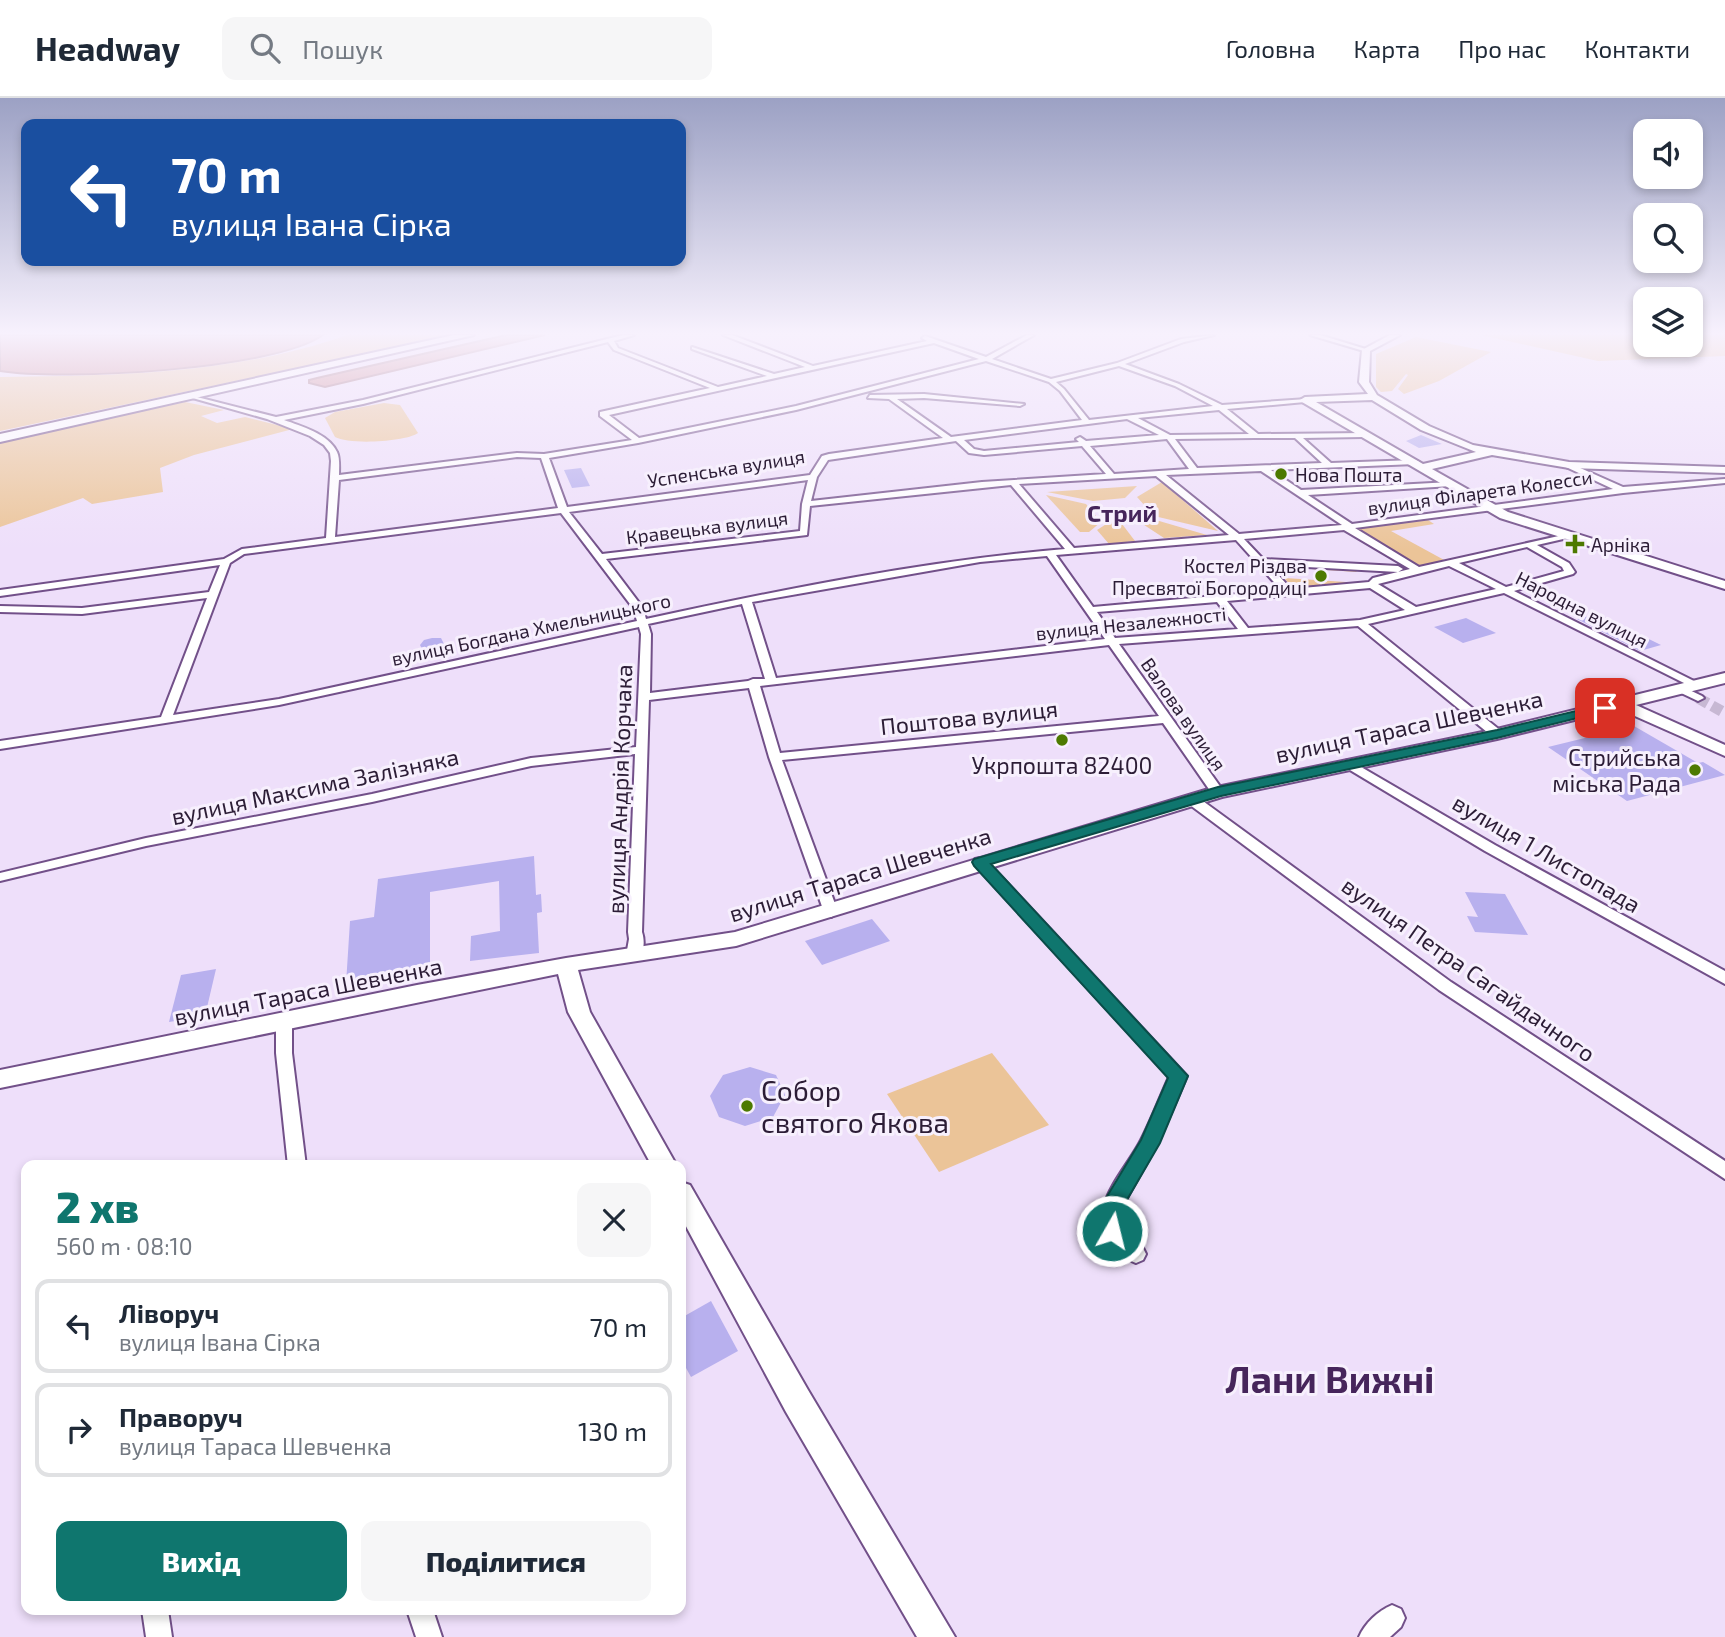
<!DOCTYPE html>
<html lang="uk">
<head>
<meta charset="utf-8">
<style>
	body { margin:0; font-family:"Exo 2",sans-serif; background:#f6f6f7; color:#1f2937; height:100vh; display:flex; flex-direction:column; font-size:26px; white-space:nowrap }
	* { box-sizing:border-box; margin:0 }
	p { font-size:23px; color:#747a83 }
	.icon { flex:none; width:38px; height:38px; fill:none; stroke:currentColor; stroke-width:2; stroke-linecap:round; stroke-linejoin:round }
	.map { position:relative; flex:1; overflow:hidden }
	.sheet { position:absolute; left:21px; top:1062px; width:665px; height:455px; display:flex; flex-direction:column; background:#fff; border-radius:14px; box-shadow:0 4px 10px #0003 }
	.sheet>* { flex:none }
	.top-card { position:absolute; left:21px; top:21px; width:665px; height:147px; border-radius:14px; box-shadow:0 4px 10px #0003; background:#1a4fa0; color:#fff; overflow:hidden }
	.controls { position:absolute; left:1633px; top:21px; display:grid; gap:14px }
	.controls a { display:grid; place-items:center; width:70px; height:70px; border-radius:14px; background:#fff; box-shadow:0 4px 10px #0003; font-size:35px }
	.pin { position:absolute; display:grid; place-items:center; width:60px; height:60px; color:#fff; margin:-30px; border-radius:14px; box-shadow:0 4px 10px #0006 }
	.me { position:absolute; width:77px; margin:-38px; rotate:8deg; stroke-linejoin:round; filter:drop-shadow(0 0 5px #0008) }
	.turn { display:flex; align-items:center; gap:24px; height:147px; padding:0 35px; font-size:32px }
	.turn .icon { width:91px; height:91px; stroke-width:2.5 }
	.turn b { display:block; font-size:49px; line-height:60px }
	.round { display:grid; place-items:center; flex:none; width:74px; height:74px; border-radius:14px; background:#f6f6f7 }
	.summary { display:flex; align-items:center; justify-content:space-between; height:119px; padding:0 35px }
	h1 { font-size:42px; font-weight:800; line-height:52px; color:#0f766e }
	.button { display:flex; gap:14px; margin-top:auto; padding:14px 35px }
	.button a { flex:1; height:80px; border-radius:14px; background:#0f766e; color:#fff; font-size:28px; font-weight:800; line-height:80px; text-align:center }
	.button a+a { background:#f6f6f7; color:#1f2937 }
	ul { padding:0; list-style:none }
	li { display:flex; align-items:center; gap:21px; height:94px; margin:0 14px 10px; padding:0 21px; border:4px solid #e0e1e3; border-radius:14px }
	li div { flex:1 }
	li b { display:block; font-size:26px }
	li em { font-style:normal }
	header { display:flex; align-items:center; gap:42px; box-sizing:border-box; height:98px; padding:0 35px; background:#fff; border-bottom:2px solid #e0e1e3 }
	header strong { font-size:33px }
	nav { display:flex; gap:38px; margin-inline-start:auto; font-size:24px }
	.search { width:490px; height:63px; background:#f6f6f7; display:flex; align-items:center; gap:18px; box-sizing:border-box; padding:0 24px; border-radius:14px; color:#747a83; font-size:26px }
	.map>svg:first-child { display:block }
	.green { fill:#ebc498 }
	.water { fill:#cb848e; stroke:#9b6574; stroke-width:2 }
	.building { fill:#b8b0ee }
	.lines { fill:none; stroke-linecap:round; stroke-linejoin:round }
	.street-tunnel { stroke:#c7b8d3; stroke-width:11; stroke-dasharray:11 5; stroke-linecap:butt }
	.street-casing { stroke:#725089; stroke-width:4 }
	.secondary-casing { stroke:#725089; stroke-width:4 }
	.highway-casing { stroke:#725089; stroke-width:4 }
	.street { fill:#fff; fill-rule:evenodd }
	.secondary { fill:#fff; fill-rule:evenodd }
	.highway { fill:#fff; fill-rule:evenodd }
	.route { fill:#0f766e; stroke:#0a4d48; stroke-width:2 }
	.poi-dot { fill:#4d7a00; stroke:#f7f0fd; stroke-width:2.5 }
	.labels { text-anchor:middle; dominant-baseline:central; stroke-width:6; stroke-linejoin:round; paint-order:stroke }
	.far-street-label { font-size:19px; fill:#2c1d36; stroke:#f7f0fd }
	.far-poi-label { font-size:19px; fill:#2c1d36; stroke:#f7f0fd; text-anchor:start }
	.street-label { font-size:23px; fill:#2c1d36; stroke:#f7f0fd }
	.poi-label { font-size:23px; fill:#2c1d36; stroke:#f7f0fd; text-anchor:end }
	.far-district-label { font-size:24px; font-weight:bold; fill:#46255b; stroke:#f7f0fd }
	.near-poi-label { font-size:28px; fill:#2c1d36; stroke:#f7f0fd; text-anchor:start }
	.near-district-label { font-size:37px; font-weight:bold; fill:#46255b; stroke:#f7f0fd }
</style>
</head>
<body>
<header>
<strong>Headway</strong>
<div class="search"><svg class="icon" aria-label="search" viewBox="0 0 24 24"><circle cx="10" cy="10" r="6"/><path d="M15 15l6 6"/></svg>Пошук</div>
<nav><a>Головна</a><a>Карта</a><a>Про нас</a><a>Контакти</a></nav>
</header>
<div class="map">
<svg width="1725" height="1539" viewBox="0 0 1725 1539">
	<rect width="100%" height="100%" fill="#eedffa"/>
	<g class="green">
		<path d="M347 237H452L0 333V279C117 278 236 276 347 237Z"/>
		<polygon points="1481,237 1645,237 1645,247 1690,247 1691,237 1725,237 1725,258 1598,263"/>
		<polygon points="1416,239 1491,254 1439,283 1404,296 1398,291 1408,277 1406,276 1392,293 1381,294 1376,289 1376,256"/>
		<polygon points="185,304 224,312 201,318 217,325 245,319 293,331 194,357 160,370 163,394 92,406 83,400 0,429 0,344"/>
		<path d="M384 305 400 307 418 335C405 344 349 347 335 339L325 320 335 314Z"/>
		<polygon points="1162,384 1218,433 1154,418 1137,399"/>
		<polygon points="1137,388 1125,400 1093,403 1047,394"/>
		<polygon points="1046,397 1086,406 1101,424 1089,434 1080,434"/>
		<polygon points="1149,420 1207,437 1164,440 1135,421"/>
		<polygon points="1119,422 1135,443 1109,446 1097,432 1111,423"/>
		<polygon points="1428,422 1434,426 1391,433 1446,463 1422,469 1354,430"/>
		<polygon points="1295,468 1355,472 1357,474 1295,470 1296,473 1284,474 1285,480 1361,485 1292,489 1277,472 1281,469"/>
		<polygon points="992,955 1049,1027 939,1074 887,996"/>
	</g>
	<g class="water">
		<path d="M0 237H323C274 272 63 283 0 273Z"/>
		<polygon points="506,237 545,237 325,289 309,285 309,282 317,280"/>
	</g>
	<g class="building">
		<polygon points="1421,337 1442,346 1419,350 1406,343"/>
		<polygon points="581,370 590,388 572,390 564,372"/>
		<polygon points="1598,516 1661,547 1640,553 1577,521"/>
		<polygon points="1466,520 1496,535 1463,545 1434,529"/>
		<polygon points="432,540 441,540 449,556 427,561 420,547 424,542"/>
		<polygon points="1634,628 1698,665 1703,664 1725,677 1627,703 1548,649"/>
		<polygon points="534,758 536,797 541,796 542,814 537,815 539,855 470,863 471,838 500,833 499,783 430,794 430,870 346,886 350,823 374,819 378,781"/>
		<polygon points="1465,794 1505,796 1528,837 1475,834 1467,818 1478,819"/>
		<polygon points="872,821 890,843 822,867 805,843"/>
		<polygon points="216,871 205,918 169,924 181,877"/>
		<polygon points="750,969 776,977 785,997 773,1019 745,1028 719,1019 710,998 723,977"/>
		<polygon points="711,1203 738,1253 691,1279 681,1261 681,1220"/>
	</g>
	<g class="lines">
		<polyline class="street-tunnel" points="1698,600 1725,615"/>
		<g class="street-casing">
			<g id="street">
				<path d="M623 237H634L614 243 618 250 718 289 767 278 692 251V249L774 276 805 269 723 237H732L813 268 927 243 922 240 925 238 986 259 1027 237H1034L992 261 1051 281 1117 265 1181 241 1214 237 1184 244 1125 266 1179 286 1222 307 1307 301 1305 304 1227 311 1258 336 1366 335V339H1363L1303 340 1331 365 1415 362 1419 364 1415 366 1271 372 1301 392 1451 384 1455 386 1451 388 1308 397 1352 426 1613 391 1566 369V365H1569L1623 389 1725 381V385L1623 395 1355 430 1419 469 1572 435V439L1537 447 1569 465 1575 474 1573 476 1514 493 1702 587 1696 590 1692 589 1504 495 1368 526 1501 633 1503 636 1501 639H1493L1358 528 1119 546 1224 694 1223 697H1213L1163 625 782 662 838 814 831 819 824 814 769 659 749 590 649 602 642 834C645 843 644 854 639 862H629L626 858 629 841 628 834 635 656 531 668 372 704 146 748 0 783V775L146 740 372 696 531 660 636 649 641 536 639 529 279 607 0 651V643L161 619 207 500 82 516 0 514V508L82 510 209 494 220 467 0 498V492L224 461 242 451 326 440 331 363 330 355 324 347 310 338 267 321 189 299V297L276 319 363 302ZM608 244 614 252 710 290 600 314V318L632 342 544 356 517 355 339 377C339 370 340 360 337 354 329 336 301 328 284 322L363 306ZM934 245 979 261 796 308 639 340 609 317ZM986 263 1049 284 1060 293 1082 322 951 339 897 301 924 300 1020 308 1024 306 924 296 870 297 868 300 889 301 943 340 829 356 822 358 810 377 567 409 549 360 638 345 796 312ZM1119 268 1175 288 1213 308 1089 322 1064 291 1056 284ZM1219 312 1249 336 1170 337 1138 320ZM1127 321 1159 337 1086 343 1080 339 1076 341 1079 344 984 353 974 351 964 342ZM1254 340H1295L1322 365 1197 370 1175 341ZM1167 341 1189 371 1114 376 1090 348ZM956 343 969 355 984 357 1082 348 1106 376 982 384 811 403 817 379 828 362ZM517 359 541 360 558 410 335 439 339 382ZM1261 373 1342 427 1239 436 1166 377ZM1156 378 1229 437 1074 450 1019 386ZM808 382 802 406 800 433 602 456 569 414ZM1011 387 1065 451C924 463 785 491 646 521L643 510 606 461 807 437 810 408ZM561 415 633 510 637 523 279 601 173 617 230 465 244 456ZM1344 432 1410 471 1373 480 1369 484 1291 491 1269 467 1398 474 1403 471 1398 468 1263 461 1244 441ZM1236 442 1281 492 1093 509 1056 457ZM1527 449 1562 469 1564 473 1506 489 1459 465ZM1047 458 1105 541 776 580 752 504 980 464ZM1449 468 1496 491 1416 509 1378 486ZM1370 490 1405 512 1360 522 1248 530 1227 503ZM1217 504 1238 531 1115 540 1097 514ZM742 506 765 581H753L748 583 650 595 651 536 648 526ZM1109 547 1159 618 780 655 760 588Z"/>
				<polygon points="1310,237 1320,237 1369,252 1364,253"/>
				<polygon points="1681,588 1702,598 1704,600 1698,603 1677,593 1677,589"/>
				<polygon points="1349,662 1495,747 1725,873 1725,886 1485,753 1345,669 1343,666 1345,663"/>
				<polygon points="1191,697 1196,698 1451,884 1725,1063 1725,1081 1439,892 1186,704 1185,701"/>
				<path d="M980 760 985 761 1187 978 1158 1045 1123 1107 1120 1119 1121 1129 1143 1150 1146 1156 1143 1162 1136 1165C1127 1162 1122 1155 1115 1148 1081 1116 1123 1076 1140 1044 1151 1023 1159 1001 1169 979L975 767 973 764 975 761Z"/>
				<polygon points="284,915 290,917 292,921 292,955 306,1068 288,1068 276,955 276,921 278,917"/>
				<path d="M1392 1507 1401 1511 1405 1520 1401 1529 1390 1539H1359C1365 1525 1378 1513 1392 1507Z"/>
				<polygon points="142,1512 168,1512 172,1539 146,1539"/>
				<polygon points="407,1512 433,1512 442,1539 416,1539"/>
			</g>
		</g>
		<g class="secondary-casing">
			<g id="secondary">
				<path d="M1390 237H1400L1370 253 1369 284 1377 297 1429 328 1473 347 1569 364 1725 369V375L1569 370 1492 357 1432 371 1508 414 1725 483V491L1500 420 1302 304 1300 302 1305 299 1368 296 1359 284 1362 252ZM1372 302 1421 332 1476 354 1423 366 1316 304Z"/>
				<polygon points="1725,575 1725,585 1636,607 1725,647 1725,658 1619,611 1497,641 1222,699 736,848 578,872 590,914 677,1068 652,1068 568,914 558,876 0,990 0,972 417,887 566,860 735,834 1212,690 1497,631"/>
				<polygon points="681,1084 690,1087 808,1292 955,1539 917,1539 786,1314 681,1119"/>
			</g>
		</g>
		<g class="highway-casing">
			<polygon id="highway" points="454,237 474,237 0,344 0,336"/>
		</g>
		<use href="#street" class="street"/>
		<use href="#secondary" class="secondary"/>
		<use href="#highway" class="highway"/>
	</g>
	<linearGradient id="sky" x2="0" y2="1"><stop stop-color="#9ca1c4"/><stop offset="0.52" stop-color="#f7f1fd"/><stop offset="1" stop-color="#f7f1fd" stop-opacity="0"/></linearGradient>
	<rect width="1725" height="452" fill="url(#sky)"/>
	<polygon class="route" points="1605,606 1610,607 1610,612 1497,640 1221,698 991,766 1188,978 1160,1045 1124,1107 1121,1119 1123,1133 1120,1140 1112,1143 1104,1140 1099,1119 1103,1105 1141,1042 1168,980 974,768 972,764 974,761 1218,689 1497,632"/>
	<g class="poi-dot">
		<circle cx="1281" cy="376" r="7"/>
		<path d="M1571.5 435.5h7v7h7v7h-7v7h-7v-7h-7v-7h7z"/>
		<circle cx="1321" cy="478" r="7"/>
		<circle cx="1062" cy="642" r="7"/>
		<circle cx="1695" cy="672" r="7"/>
		<circle cx="747" cy="1008" r="7"/>
	</g>
	<g class="labels">
		<g class="far-street-label">
			<text transform="translate(726 370) rotate(-9)">Успенська вулиця</text>
			<text transform="translate(1480 394) rotate(-8)">вулиця Філарета Колесси</text>
			<text transform="translate(707 429) rotate(-7)">Кравецька вулиця</text>
			<text transform="translate(1582 511) rotate(27)">Народна вулиця</text>
			<text transform="translate(1131 525) rotate(-6)">вулиця Незалежності</text>
			<text transform="translate(531 531) rotate(-12)">вулиця Богдана Хмельницького</text>
			<text transform="translate(1184 616) rotate(55)">Валова вулиця</text>
		</g>
		<g class="far-poi-label">
			<text x="1295" y="376">Нова Пошта</text>
			<text x="1591" y="446">Арніка</text>
			<text x="1307" y="467" text-anchor="end">Костел Різдва<tspan x="1307" dy="22">Пресвятої Богородиці</tspan></text>
		</g>
		<g class="street-label">
			<text transform="translate(969 619) rotate(-6)">Поштова вулиця</text>
			<text transform="translate(1409 628) rotate(-12)">вулиця Тараса Шевченка</text>
			<text transform="translate(315 688) rotate(-12)">вулиця Максима Залізняка</text>
			<text transform="translate(619 691) rotate(-88)">вулиця Андрія Корчака</text>
			<text transform="translate(1547 755) rotate(30)">вулиця 1 Листопада</text>
			<text transform="translate(860 776) rotate(-17)">вулиця Тараса Шевченка</text>
			<text transform="translate(1469 871) rotate(35)">вулиця Петра Сагайдачного</text>
			<text transform="translate(308 893) rotate(-11)">вулиця Тараса Шевченка</text>
		</g>
		<g class="poi-label">
			<text x="1681" y="659">Стрийська<tspan x="1681" dy="26">міська Рада</tspan></text>
			<text x="1062" y="667" text-anchor="middle">Укрпошта 82400</text>
		</g>
		<g class="far-district-label">
			<text x="1122" y="414">Стрий</text>
		</g>
		<g class="near-poi-label">
			<text x="761" y="992">Собор<tspan x="761" dy="32">святого Якова</tspan></text>
		</g>
		<g class="near-district-label">
			<text x="1330" y="1280">Лани Вижні</text>
		</g>
	</g>
</svg>
<div class="controls">
<a><svg class="icon" aria-label="sound" viewBox="0 0 24 24"><path d="M4 9h4l5-4v14l-5-4H4zM17 9q2 3 0 6"/></svg></a>
<a><svg class="icon" aria-label="search" viewBox="0 0 24 24"><circle cx="10" cy="10" r="6"/><path d="M15 15l6 6"/></svg></a>
<a><svg class="icon" aria-label="layers" viewBox="0 0 24 24"><path d="M12 4l9 5-9 5-9-5zM3 14l9 5 9-5"/></svg></a>
</div>
<div class="pin" style="left:1605px;top:610px;background:#d93025"><svg class="icon" aria-label="arrive" viewBox="0 0 24 24"><path d="M6 21V4h12l-3 4 3 4H6"/></svg></div>
<svg class="me" style="left:1112px;top:1133px" viewBox="-20 -20 40 40"><circle r="17" fill="#0f766e" stroke="#fff" stroke-width="3"/><path d="M0-11L8 9 0 5-8 9z" fill="#fff"/></svg>
<div class="top-card">
<div class="turn"><svg class="icon" aria-label="left" viewBox="0 0 24 24"><path d="M17 20v-9H6M10 6l-5 5 5 5"/></svg><div><b>70 m</b>вулиця Івана Сірка</div></div>
</div>
<section class="sheet">
<div class="summary"><div><h1>2 хв</h1><p>560 m · 08:10</p></div><a class="round"><svg class="icon" aria-label="close" viewBox="0 0 24 24"><path d="M6 6l12 12M18 6L6 18"/></svg></a></div>
<ul>
<li><svg class="icon" aria-label="left" viewBox="0 0 24 24"><path d="M17 20v-9H6M10 6l-5 5 5 5"/></svg><div><b>Ліворуч</b><p>вулиця Івана Сірка</p></div><em>70 m</em></li>
<li><svg class="icon" aria-label="right" viewBox="0 0 24 24"><path d="M7 20v-9h11M14 6l5 5-5 5"/></svg><div><b>Праворуч</b><p>вулиця Тараса Шевченка</p></div><em>130 m</em></li>
</ul>
<div class="button"><a>Вихід</a><a>Поділитися</a></div>
</section>
</div>
</body>
</html>
